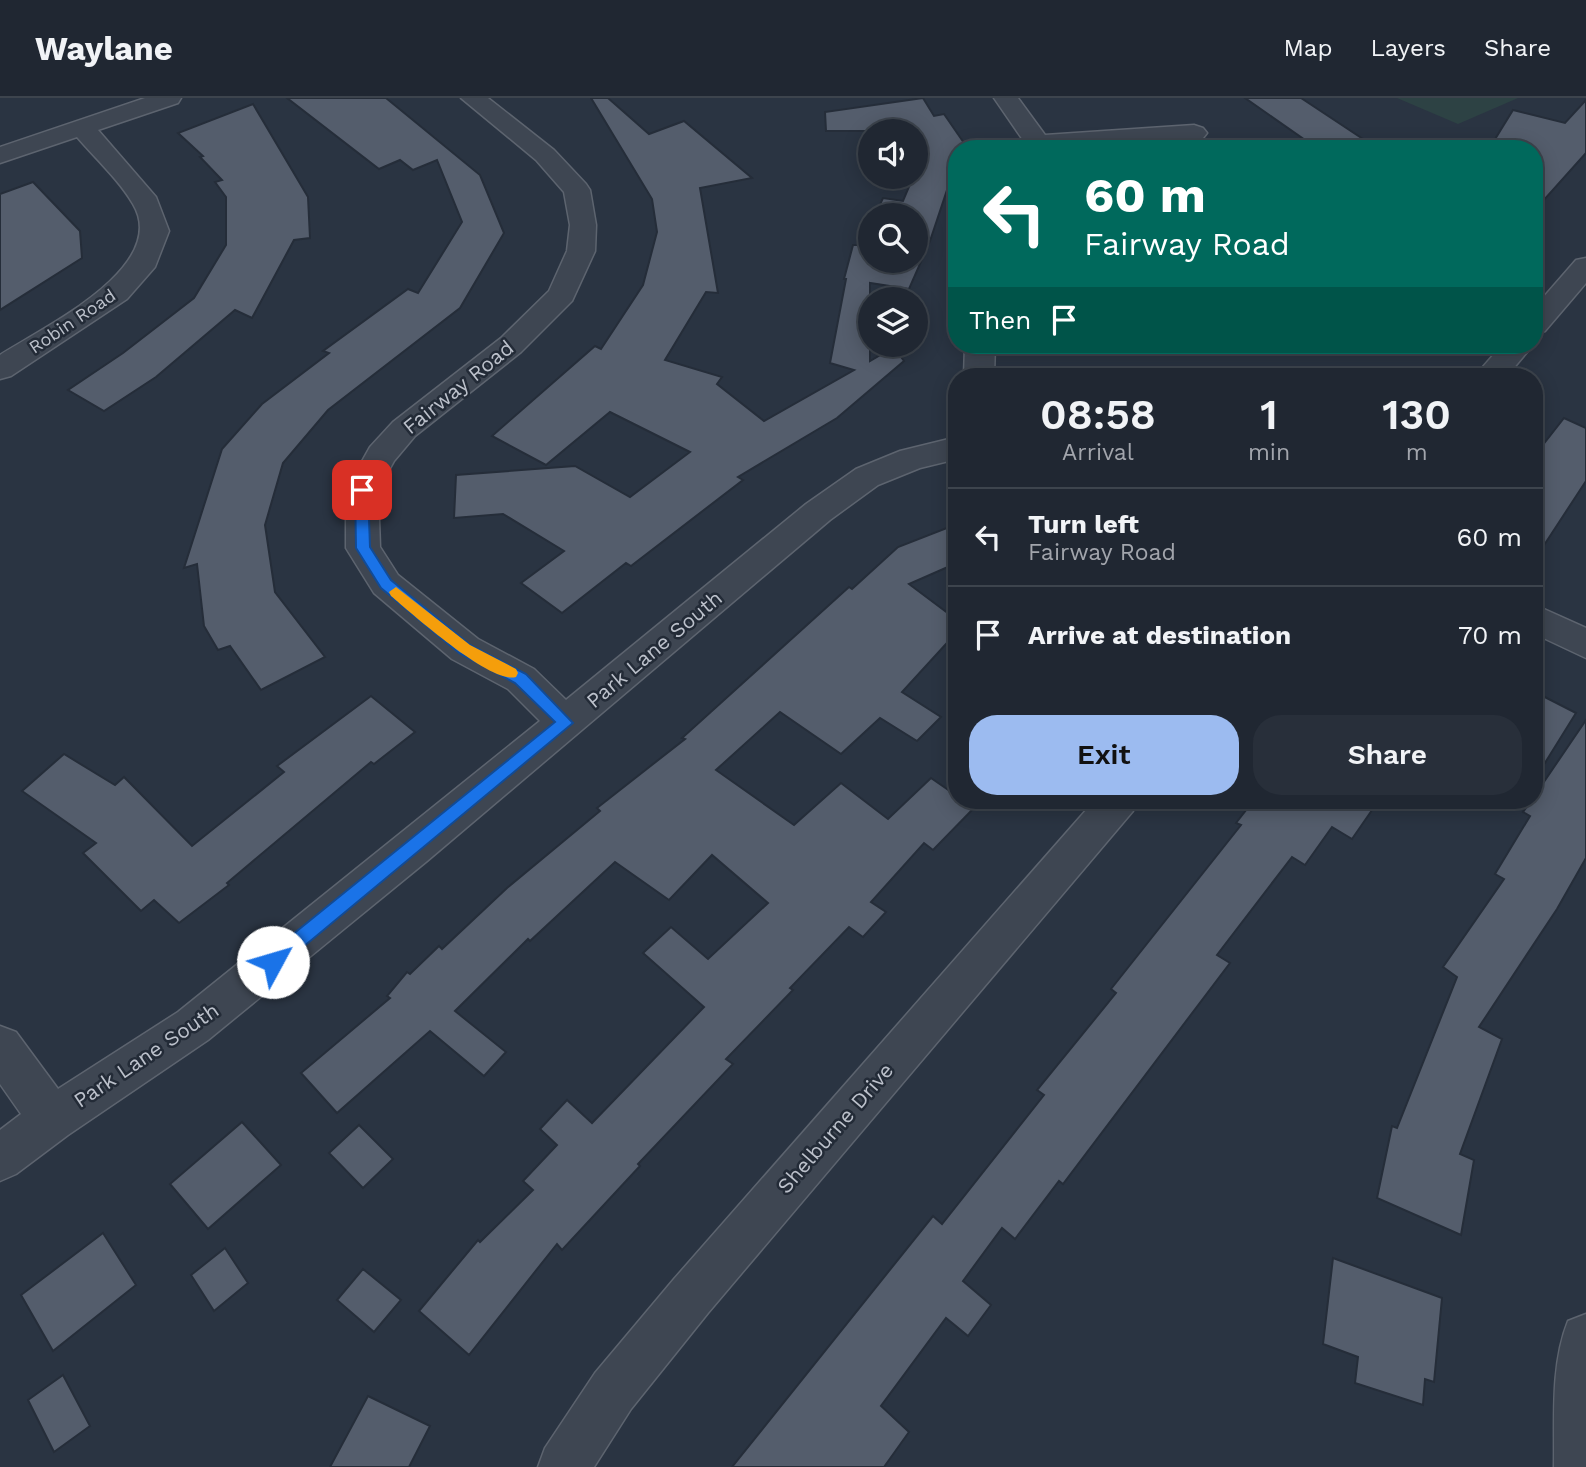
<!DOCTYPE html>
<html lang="en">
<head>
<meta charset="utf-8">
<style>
	body { margin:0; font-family:"Work Sans",sans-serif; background:#282f3a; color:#f1f3f6; height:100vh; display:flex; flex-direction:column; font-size:26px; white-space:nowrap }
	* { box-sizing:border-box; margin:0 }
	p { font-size:23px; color:#a2a5ac }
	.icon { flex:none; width:38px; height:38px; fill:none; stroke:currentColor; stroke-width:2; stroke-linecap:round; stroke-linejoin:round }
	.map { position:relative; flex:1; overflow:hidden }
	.drawer { position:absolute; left:948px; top:270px; width:595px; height:441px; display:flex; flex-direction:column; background:#202732; border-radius:28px; box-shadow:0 4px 18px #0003,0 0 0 2px #3d444d }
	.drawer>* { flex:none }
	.guide { position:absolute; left:948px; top:42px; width:595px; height:214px; border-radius:28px; box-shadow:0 4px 18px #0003,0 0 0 2px #3d444d; background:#00695c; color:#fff; overflow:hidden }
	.tools { position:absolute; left:858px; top:21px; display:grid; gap:14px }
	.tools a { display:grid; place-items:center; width:70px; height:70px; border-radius:50%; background:#202732; box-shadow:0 4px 18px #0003,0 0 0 2px #3d444d; font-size:35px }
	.pin { position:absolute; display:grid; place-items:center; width:60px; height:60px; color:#fff; margin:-30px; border-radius:14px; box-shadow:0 4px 10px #0006 }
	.me { position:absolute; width:77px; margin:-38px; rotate:51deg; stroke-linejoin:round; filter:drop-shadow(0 0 5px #0008) }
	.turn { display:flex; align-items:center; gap:24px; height:147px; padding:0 21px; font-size:32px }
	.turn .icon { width:91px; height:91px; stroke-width:2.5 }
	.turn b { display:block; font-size:49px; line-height:60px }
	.then { display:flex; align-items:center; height:66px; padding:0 21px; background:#0003; gap:14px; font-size:26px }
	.eta { display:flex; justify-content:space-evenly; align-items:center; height:119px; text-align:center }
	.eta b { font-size:42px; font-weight:600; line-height:49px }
	.button { display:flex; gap:14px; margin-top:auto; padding:14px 21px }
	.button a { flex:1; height:80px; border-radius:28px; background:#9cbbf0; color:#111; font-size:28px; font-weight:600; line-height:80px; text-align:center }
	.button a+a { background:#282f3a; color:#f1f3f6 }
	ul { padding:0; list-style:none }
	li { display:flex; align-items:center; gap:21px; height:98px; padding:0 21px; border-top:2px solid #3d444d }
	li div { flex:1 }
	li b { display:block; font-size:26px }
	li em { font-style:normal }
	header { display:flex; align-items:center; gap:42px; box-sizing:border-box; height:98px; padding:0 35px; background:#202732; border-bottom:2px solid #3d444d }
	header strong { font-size:33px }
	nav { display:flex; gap:38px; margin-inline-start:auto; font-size:24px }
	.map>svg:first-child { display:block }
	.green { fill:#2d4244 }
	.building { fill:#545d6c; stroke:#252d39; stroke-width:2 }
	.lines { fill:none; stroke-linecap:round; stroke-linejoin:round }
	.minor-casing { stroke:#5d646f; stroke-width:3 }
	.minor { fill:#3e4652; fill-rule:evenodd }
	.route { fill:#1a73e8; stroke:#114b97; stroke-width:2 }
	.slow { fill:#f59e0b }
	.labels { text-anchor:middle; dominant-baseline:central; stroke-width:5; stroke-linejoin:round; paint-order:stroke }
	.far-street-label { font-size:18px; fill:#bcc1cb; stroke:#232b37 }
	.street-label { font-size:21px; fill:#bcc1cb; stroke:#232b37 }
</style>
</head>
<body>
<header>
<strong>Waylane</strong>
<nav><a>Map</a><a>Layers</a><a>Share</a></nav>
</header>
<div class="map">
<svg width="1586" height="1369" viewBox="0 0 1586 1369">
	<rect width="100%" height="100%" fill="#2a3442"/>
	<polygon class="green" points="1397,0 1518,0 1458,26"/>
	<g class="building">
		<polygon points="287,0 386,0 480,77 504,135 460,210 328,312 283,365 265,427 275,494 325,559 261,592 230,548 218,552 204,528 197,466 184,470 222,351 262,306 329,255 323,253 408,191 418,195 462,124 437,62 413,72 400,62 379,71"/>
		<polygon points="591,0 608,0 649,36 684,23 752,80 700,90 718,195 706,194 665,262 722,279 717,286 764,323 854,272 830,265 846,181 844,181 853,147 858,147 860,142 864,142 870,129 870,163 915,163 915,117 875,117 883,100 903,103 913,79 915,79 915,33 826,33 825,14 923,0 934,18 944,16 964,45 961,51 957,51 957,62 930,143 909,191 870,185 870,263 894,249 904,263 837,320 738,379 743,382 631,468 626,465 562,515 521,485 564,453 503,416 454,420 456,377 575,368 630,399 690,354 610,314 546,367 492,338 595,248 601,251 643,187 657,134 652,101"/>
		<polygon points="1245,0 1301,0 1378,51 1318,51"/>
		<polygon points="1586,2 1586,55 1535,112 1535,51 1489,51 1513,12 1565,25"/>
		<polygon points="253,6 308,99 310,140 294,142 252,220 235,212 156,279 104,313 68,292 123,255 194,200 226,147 226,99 215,84 222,82 200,59 203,58 178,35"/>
		<polygon points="33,84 80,133 82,160 0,212 0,96"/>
		<polygon points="1564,320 1586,330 1586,383 1535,461 1535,357"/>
		<polygon points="957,426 957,465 909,486 957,522 957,534 902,594 941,619 917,643 880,620 841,656 780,614 716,672 794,727 841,685 888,721 931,680 957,698 957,702 974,710 933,752 924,745 871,804 886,814 863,839 849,829 790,890 793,892 726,961 733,966 638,1066 640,1068 562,1152 557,1146 469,1257 419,1213 478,1142 480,1144 533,1092 523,1083 557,1047 540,1031 567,1002 592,1025 704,909 643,855 671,829 708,861 768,805 712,757 669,802 615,764 530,843 528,841 455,913 506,954 484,978 430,933 337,1015 301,975 390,900 387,898 407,874 410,876 439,848 442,851 507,790 600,713 597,710 685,641 682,640 849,489 852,491 898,449"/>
		<polygon points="1535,594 1576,615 1535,681"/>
		<polygon points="371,598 415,634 374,666 371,664 227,785 229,787 179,825 154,802 141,813 83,755 96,745 22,693 64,656 115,687 124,679 192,748 284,674 277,668"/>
		<polygon points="1586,622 1586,760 1557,811 1479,929 1502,941 1460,1056 1474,1062 1461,1137 1377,1100 1392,1028 1397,1030 1457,879 1443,869 1504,781 1495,776 1530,718 1523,714 1532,702 1535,702 1535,697"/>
		<polygon points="1254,702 1379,702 1352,741 1332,729 1305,767 1292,759 1217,857 1230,865 1063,1086 1059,1083 1015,1141 1002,1130 963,1183 991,1207 968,1238 946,1220 881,1308 909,1334 884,1369 732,1369 933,1118 942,1126 1044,997 1037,992 1116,895 1111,891 1241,727 1236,725"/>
		<polygon points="242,1024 281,1067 208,1131 170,1086"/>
		<polygon points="359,1027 393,1061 363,1090 329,1055"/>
		<polygon points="103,1135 136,1187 53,1253 21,1197"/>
		<polygon points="225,1150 248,1185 214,1213 191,1177"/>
		<polygon points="1333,1160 1442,1200 1434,1284 1425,1281 1423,1307 1355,1285 1358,1259 1323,1246"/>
		<polygon points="363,1171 401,1202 374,1234 337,1202"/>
		<polygon points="63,1277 90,1328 54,1354 28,1302"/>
		<polygon points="368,1298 430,1328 409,1369 330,1369"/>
	</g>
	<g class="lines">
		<g class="minor-casing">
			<g id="minor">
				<path d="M145 0H181L178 5 98 32 156 99 169 133 155 169 127 201 11 278 0 281V257C42 230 171 169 133 106 119 82 95 60 77 39L0 65V49Z"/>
				<polygon points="461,0 488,0 554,52 586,86 590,92 596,127 595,153 572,203 521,254 415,338 394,363 378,392 380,449 398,477 478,541 534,571 566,602 806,406 856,371 900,353 957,339 957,361 920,370 878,387 830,422 427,763 208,942 68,1037 16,1076 0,1083 0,1032 21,1016 0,986 0,928 16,934 58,991 178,914 540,623 508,591 452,561 374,495 346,450 346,392 370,349 393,324 501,240 549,193 567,153 570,127 564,94 536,62"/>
				<polygon points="994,0 1018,0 1045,37 1194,27 1203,30 1207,35 1203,40 1194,43 1024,51 1025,45"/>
				<polygon points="1586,160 1586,185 1545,233 1535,236 1535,209 1576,162"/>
				<polygon points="965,247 995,247 994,278 964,278"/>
				<polygon points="1502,247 1533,247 1507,278 1475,278"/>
				<polygon points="1535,507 1586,530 1586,560 1535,536"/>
				<polygon points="1095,702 1138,702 1133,713 708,1215 631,1311 594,1369 538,1369 545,1350 595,1275 674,1181"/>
				<path d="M1586 1216V1369H1554C1555 1322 1550 1268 1568 1223Z"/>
			</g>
		</g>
		<use href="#minor" class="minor"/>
	</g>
	<polygon class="route" points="362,387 368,392 370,449 391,482 470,547 526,576 573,625 279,869 273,872 266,869 264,864 266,858 555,624 515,585 459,555 381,490 356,450 355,392"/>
	<path class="slow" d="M396 489 470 547 516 571 518 575 516 579C492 587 411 515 391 498L389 494Z"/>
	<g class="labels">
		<g class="far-street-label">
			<text transform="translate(72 223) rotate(-34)">Robin Road</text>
		</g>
		<g class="street-label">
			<text transform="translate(458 289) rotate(-39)">Fairway Road</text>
			<text transform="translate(654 551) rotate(-40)">Park Lane South</text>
			<text transform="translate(146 957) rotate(-34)">Park Lane South</text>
			<text transform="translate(835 1030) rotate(-49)">Shelburne Drive</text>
		</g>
	</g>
</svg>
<div class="tools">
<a><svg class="icon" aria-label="sound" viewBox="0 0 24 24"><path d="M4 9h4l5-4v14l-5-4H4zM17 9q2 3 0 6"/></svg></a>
<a><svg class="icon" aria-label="search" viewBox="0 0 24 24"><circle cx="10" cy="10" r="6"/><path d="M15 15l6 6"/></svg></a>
<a><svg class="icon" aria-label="layers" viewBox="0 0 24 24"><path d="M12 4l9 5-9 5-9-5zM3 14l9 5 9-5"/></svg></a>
</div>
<div class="pin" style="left:362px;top:392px;background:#d93025"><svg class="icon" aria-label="arrive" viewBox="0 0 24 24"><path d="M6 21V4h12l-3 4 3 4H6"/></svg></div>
<svg class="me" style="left:273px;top:864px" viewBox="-20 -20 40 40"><circle r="19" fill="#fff"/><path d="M0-13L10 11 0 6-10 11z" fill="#1a73e8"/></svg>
<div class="guide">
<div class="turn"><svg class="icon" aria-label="left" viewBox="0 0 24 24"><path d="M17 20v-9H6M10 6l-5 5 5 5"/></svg><div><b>60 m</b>Fairway Road</div></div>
<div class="then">Then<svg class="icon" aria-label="arrive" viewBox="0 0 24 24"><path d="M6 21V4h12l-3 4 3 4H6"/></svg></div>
</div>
<section class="drawer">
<div class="eta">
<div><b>08:58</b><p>Arrival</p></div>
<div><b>1</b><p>min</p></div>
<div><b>130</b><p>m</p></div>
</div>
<ul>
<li><svg class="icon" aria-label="left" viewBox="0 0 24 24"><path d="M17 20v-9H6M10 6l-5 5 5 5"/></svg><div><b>Turn left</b><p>Fairway Road</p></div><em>60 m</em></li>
<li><svg class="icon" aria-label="arrive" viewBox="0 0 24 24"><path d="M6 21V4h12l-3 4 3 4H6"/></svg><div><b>Arrive at destination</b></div><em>70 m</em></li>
</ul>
<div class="button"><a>Exit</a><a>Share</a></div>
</section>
</div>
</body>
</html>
